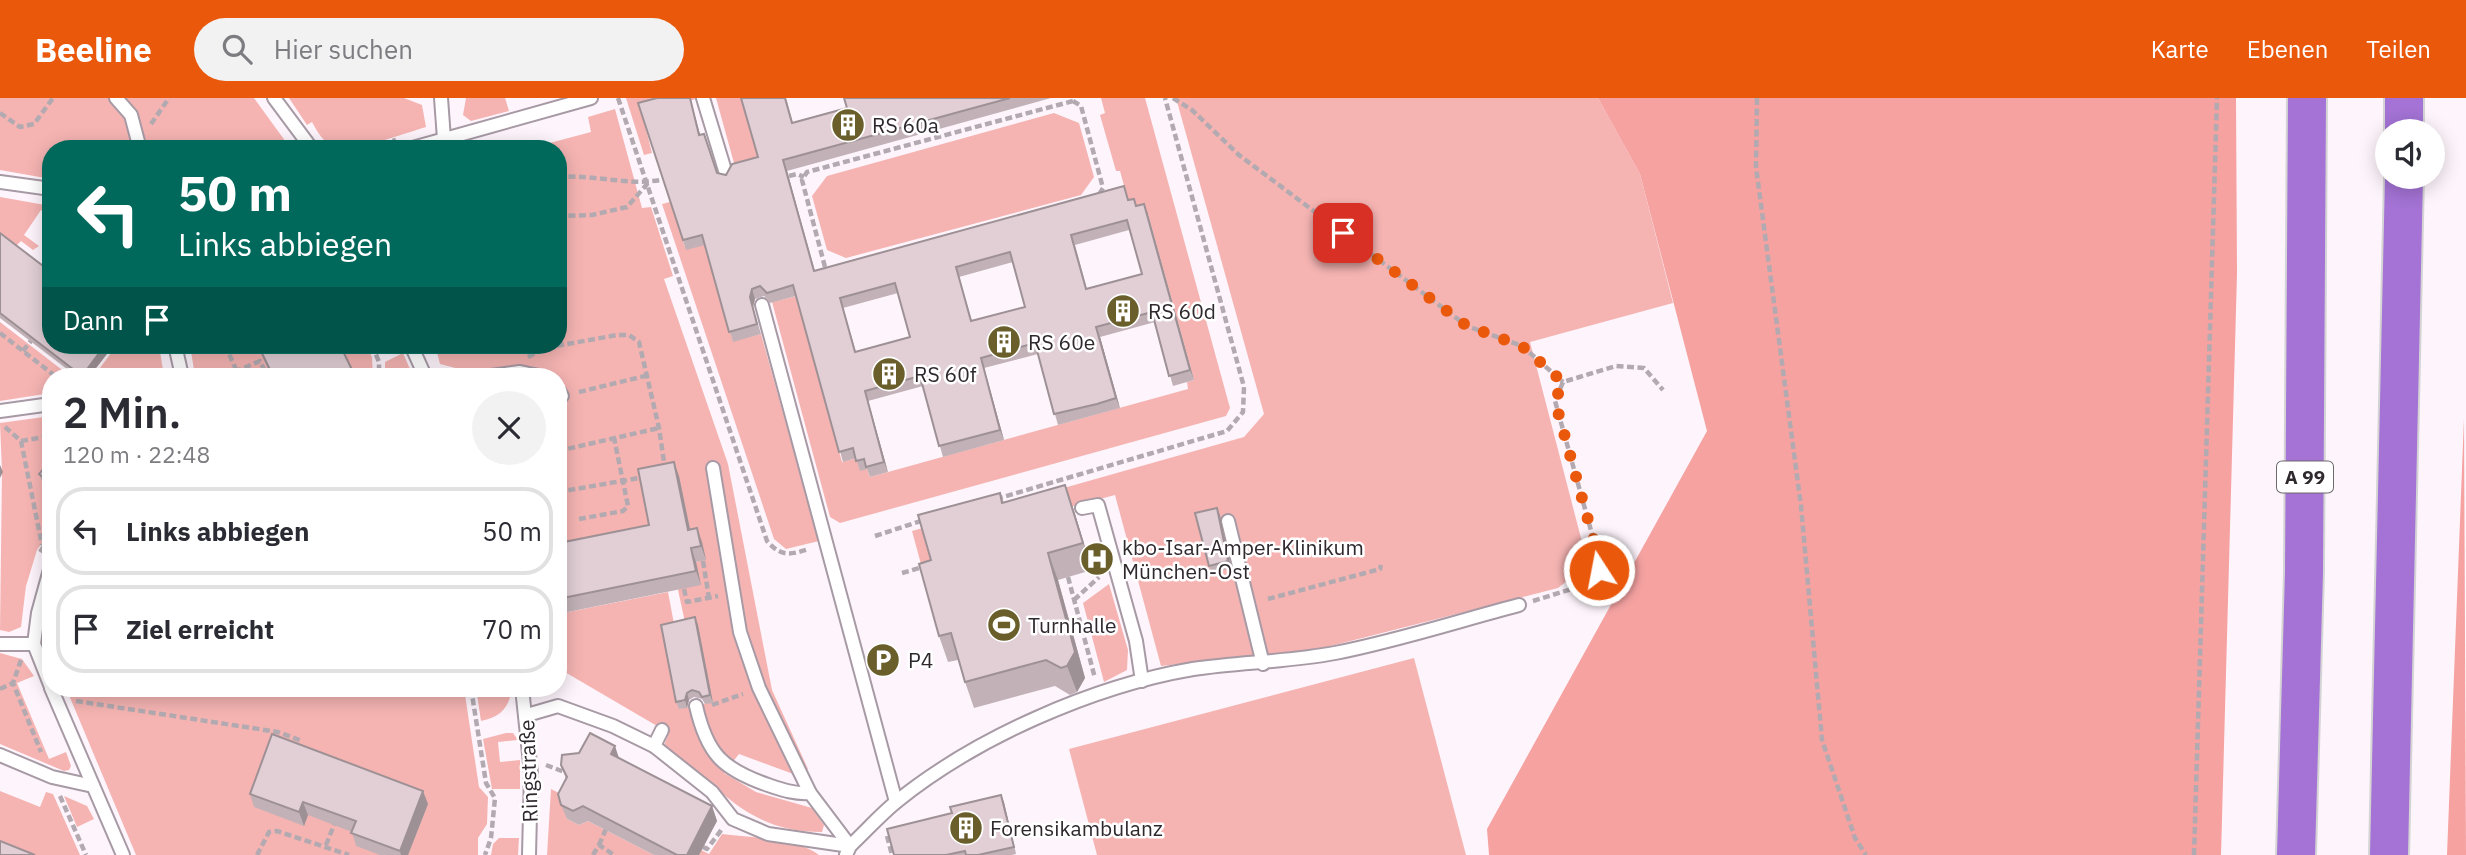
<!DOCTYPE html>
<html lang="de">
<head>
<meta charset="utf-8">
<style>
	body { margin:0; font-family:"IBM Plex Sans",sans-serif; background:#f2f2f3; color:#2b2b33; height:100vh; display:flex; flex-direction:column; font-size:26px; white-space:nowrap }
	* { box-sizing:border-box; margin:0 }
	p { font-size:23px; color:#7c7c81 }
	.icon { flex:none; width:38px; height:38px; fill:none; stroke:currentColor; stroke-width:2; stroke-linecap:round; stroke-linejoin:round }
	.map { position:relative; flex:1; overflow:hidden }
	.drawer { position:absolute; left:42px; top:270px; width:525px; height:329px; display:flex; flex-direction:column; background:#fff; border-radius:28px; box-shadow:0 4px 18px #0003 }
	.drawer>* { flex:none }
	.top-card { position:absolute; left:42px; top:42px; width:525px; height:214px; border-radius:28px; box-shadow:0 4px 18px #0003; background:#00695c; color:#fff; overflow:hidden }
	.fabs { position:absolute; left:2375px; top:21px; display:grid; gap:14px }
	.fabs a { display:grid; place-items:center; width:70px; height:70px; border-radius:50%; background:#fff; box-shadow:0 4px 18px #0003; font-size:35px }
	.pin { position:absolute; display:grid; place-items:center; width:60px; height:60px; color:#fff; margin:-30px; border-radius:14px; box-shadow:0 4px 10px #0006 }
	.me { position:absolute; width:77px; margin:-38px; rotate:349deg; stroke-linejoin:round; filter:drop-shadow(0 0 5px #0008) }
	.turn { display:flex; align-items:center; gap:24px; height:147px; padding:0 21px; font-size:32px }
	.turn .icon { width:91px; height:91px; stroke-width:2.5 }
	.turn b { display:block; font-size:49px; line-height:60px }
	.then { display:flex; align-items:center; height:66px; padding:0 21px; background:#0003; gap:14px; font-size:26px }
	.round { display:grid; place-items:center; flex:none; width:74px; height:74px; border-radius:37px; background:#f2f2f3 }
	.headline { display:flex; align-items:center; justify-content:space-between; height:119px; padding:0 21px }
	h1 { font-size:42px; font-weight:600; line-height:52px }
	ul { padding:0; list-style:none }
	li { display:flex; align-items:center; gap:21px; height:88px; margin:0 14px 10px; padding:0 7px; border:4px solid #e1e1e2; border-radius:28px }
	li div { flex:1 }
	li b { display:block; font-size:26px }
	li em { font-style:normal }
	header { display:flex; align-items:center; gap:42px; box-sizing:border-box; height:98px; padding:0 35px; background:#ea580c; color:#fff }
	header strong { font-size:33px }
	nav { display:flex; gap:38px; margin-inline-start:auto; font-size:24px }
	.search { width:490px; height:63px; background:#f2f2f3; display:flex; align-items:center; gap:18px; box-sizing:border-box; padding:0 24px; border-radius:38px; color:#7c7c81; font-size:26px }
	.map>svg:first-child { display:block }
	.green { fill:#f5b4b2 }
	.forest { fill:#f5a2a1 }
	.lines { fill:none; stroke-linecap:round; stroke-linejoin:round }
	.lane-casing { stroke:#a79aa5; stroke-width:16 }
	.highway-casing { stroke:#d5d4d5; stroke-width:42 }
	.path { stroke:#b2aab0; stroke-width:4.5; stroke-dasharray:7 3.5; stroke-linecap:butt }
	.lane { stroke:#fff; stroke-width:12 }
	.highway { stroke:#a473d5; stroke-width:38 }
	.wall { fill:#c2b2b7; fill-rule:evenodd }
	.shaded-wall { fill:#9e9195 }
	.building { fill:#e1cfd5; stroke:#9e9195; stroke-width:2; fill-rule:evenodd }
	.route { stroke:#ea580c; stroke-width:12; stroke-dasharray:0 21.6 }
	.labels { text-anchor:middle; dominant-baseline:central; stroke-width:5; stroke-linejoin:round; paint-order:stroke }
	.shield { fill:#fff; stroke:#6d696d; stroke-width:2 }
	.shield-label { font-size:19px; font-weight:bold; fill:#2f292e }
	.poi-label { font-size:21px; fill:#2f292e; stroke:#fff; text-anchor:start }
	.street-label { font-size:21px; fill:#2f292e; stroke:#fff }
</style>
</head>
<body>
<header>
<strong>Beeline</strong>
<div class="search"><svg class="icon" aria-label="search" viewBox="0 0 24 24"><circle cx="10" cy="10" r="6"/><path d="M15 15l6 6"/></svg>Hier suchen</div>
<nav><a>Karte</a><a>Ebenen</a><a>Teilen</a></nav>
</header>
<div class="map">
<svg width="2466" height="757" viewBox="0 0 2466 757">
	<rect width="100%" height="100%" fill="#fef5fc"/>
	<g class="green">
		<polygon points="0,0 254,0 291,51 51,51 51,81 0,72"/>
		<path d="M289 0H404L422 7 426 29C405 35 347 58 329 46 321 41 316 31 312 24L307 27Z"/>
		<polygon points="466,0 505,0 509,13 471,23 463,17"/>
		<polygon points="626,0 695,0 696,1 642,15 652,55 644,57"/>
		<polygon points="716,0 742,0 761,70 737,76"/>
		<polygon points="1101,0 1145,0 1230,310 1226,318 840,425 830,419 772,204 797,198 842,364 857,360 867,371 870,379 1188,291 1187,284 1194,282 1148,116 1131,113 1120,73 1116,73 1100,17 1105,15"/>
		<polygon points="1176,0 1598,0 1640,76 1673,205 1530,244 1588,467 1558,490 1323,550 1161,568 1115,397 1013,424 940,489 928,492 912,433 1244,339 1264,316"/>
		<path d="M615 11 642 110 651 109 673 178 664 181 728 366 772 592 808 671 796 677 739 656 724 675 756 694 812 710 824 727 822 734C745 734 721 688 664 647L669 635 558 570V516L668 494 675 531 679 611 713 604 686 529 678 492 696 464 706 461 654 441 569 458 558 405V278H469L467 273 440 266 435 247H558V51H527L591 34 588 19Z"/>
		<polygon points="1054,15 1079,25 1094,79 1081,97 846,160 827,152 812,98 827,78"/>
		<polygon points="0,99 51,108 51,119 41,112 24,137 39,148 33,152 21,143 16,148 0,135"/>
		<polygon points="694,103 733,243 761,236 819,443 786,451 774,441 662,106 670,104 685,149"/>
		<polygon points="0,224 70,278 51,278 51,295 0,303"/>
		<polygon points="117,247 159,247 164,278 94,278"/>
		<polygon points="190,247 366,247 372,259 373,278 195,278"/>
		<polygon points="403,255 413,278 385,278 385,264"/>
		<polygon points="51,318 51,372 42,383 51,390 51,433 37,452 26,488 21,529 9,534 0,532 2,374 0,325"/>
		<polygon points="1109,486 1128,552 1127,572 1104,584 1083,505"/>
		<polygon points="0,555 22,561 34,578 17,585 49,661 66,654 71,668 69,672 64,673 0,646"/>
		<polygon points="1414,560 1466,757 1097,757 1069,651"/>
		<polygon points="66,590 464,590 479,689 488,699 487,726 478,740 478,757 136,757"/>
		<path d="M476 590H512C509 610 501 619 481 623Z"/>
		<polygon points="506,635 513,635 518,642 498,644 500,664 520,662 520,691 492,691 483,641"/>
		<polygon points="551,691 569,700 564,710 567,721 579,727 588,723 654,757 547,757"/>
		<polygon points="0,693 40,709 46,694 53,696 80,757 19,757 0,750"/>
		<polygon points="64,698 87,708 94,721 77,729"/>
		<path d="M722 736C749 739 798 741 819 757H699L701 752 709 756Z"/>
		<polygon points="499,740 519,740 518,757 491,757 493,746"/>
	</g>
	<g class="forest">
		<polygon points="1598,0 2236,0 2237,175 2221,757 1489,757 1487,731 1707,333 1640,76"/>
		<polygon points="2464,320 2466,757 2447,757"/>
	</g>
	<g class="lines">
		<g class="lane-casing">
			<g id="lane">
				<polyline points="116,0 131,17 140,51"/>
				<polyline points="274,0 312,51"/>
				<polyline points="441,0 444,41"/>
				<polyline points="703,0 727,79"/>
				<polyline points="409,51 591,0"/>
				<polyline points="0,84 51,91"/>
				<polyline points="762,207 896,704"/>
				<polyline points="175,247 182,278"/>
				<polyline points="411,247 425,278"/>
				<polyline points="491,278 520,274 539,278"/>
				<polyline points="558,292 562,298"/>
				<polyline points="0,313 51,306"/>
				<polyline points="713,370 740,534 759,590 810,695 850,748"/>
				<polyline points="1082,410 1098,407 1136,543 1142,583"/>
				<polyline points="1228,423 1263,566"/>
				<polyline points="51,468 38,515 34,546 51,589"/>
				<polyline points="0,546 34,546"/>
				<polyline points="51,590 123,757"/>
				<polyline points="522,590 531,675 529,757"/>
				<path d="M696 608C707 656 722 671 768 687 783 692 794 696 810 695"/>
				<polyline points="527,617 558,608 613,628 654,648 712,694 733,721 768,736 850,748"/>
				<polyline points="654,648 662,632"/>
				<polyline points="0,657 52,679 93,688"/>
				<path d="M846 757 850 748C865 734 880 717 896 704 975 640 1093 588 1193 571 1240 564 1288 564 1335 555 1397 543 1458 523 1519 507"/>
			</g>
		</g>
		<g class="highway-casing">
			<g id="highway">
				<polyline points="2404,33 2404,0"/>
				<polyline points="2296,757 2304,474 2307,0"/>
				<polyline points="2389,757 2404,79"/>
			</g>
		</g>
		<g class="path">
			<path d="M618 0 767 443C781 459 790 457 809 451"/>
			<polyline points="1173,0 1192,12 1239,57 1467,228 1522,248 1563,284"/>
			<polyline points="1757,0 1756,69 1801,408 1822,642 1855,740 1866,757"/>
			<polygon points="1073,3 1081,8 1103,90 1098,98 831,173 825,169 802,82 807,74"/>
			<polyline points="0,15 20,29 34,26 53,0"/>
			<polyline points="151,26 169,0"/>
			<polyline points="362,51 396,42"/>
			<polyline points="789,78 797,76 804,79"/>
			<path d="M558 79C594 76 631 89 665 81L666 84"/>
			<polyline points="558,118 592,117 627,109 648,85"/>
			<polyline points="0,235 55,278"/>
			<polyline points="225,247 239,278"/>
			<polyline points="372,247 379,264 379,278"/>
			<polyline points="23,253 34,239"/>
			<polyline points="528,259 545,250 617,237 629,237 639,244 659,330 665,371"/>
			<polyline points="65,278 68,274 74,278"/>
			<polyline points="92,278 97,272 106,278"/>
			<polyline points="225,278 260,263 267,278"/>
			<polyline points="579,294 649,277"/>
			<polyline points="5,329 21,343 42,447"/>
			<polyline points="21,343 44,339 51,345"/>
			<polyline points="558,353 659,330"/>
			<polyline points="558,394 645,379"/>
			<polyline points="996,401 1227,333 1243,314 1244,289 1165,0"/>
			<polyline points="579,421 623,413 628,408 614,340"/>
			<polyline points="875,438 924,422"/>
			<polyline points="40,454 51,437"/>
			<polyline points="703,463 709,500"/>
			<polyline points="902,475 923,469"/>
			<polyline points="1068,479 1095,580"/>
			<polyline points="684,491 687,504 718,498"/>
			<polyline points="1268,501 1380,471 1381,467"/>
			<polyline points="1074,502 1099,479"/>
			<polyline points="1533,503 1578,489 1599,472 1597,454 1555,303 1563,284 1616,268 1644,270 1663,292"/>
			<polyline points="21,562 13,585 41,654"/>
			<polyline points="471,590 486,685 495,700 491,740 485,757"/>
			<polyline points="0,591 13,585"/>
			<polyline points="76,603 278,634 302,643"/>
			<polyline points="712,607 743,596"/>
			<polyline points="546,667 567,675"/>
			<polyline points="60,698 86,757"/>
			<polyline points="887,738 892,757"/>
			<polyline points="326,747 336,722"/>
			<polyline points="599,747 606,731"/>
			<polyline points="703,749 707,751 722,731"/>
			<polyline points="257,757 269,734 277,733 349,757"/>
			<polyline points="593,757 599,747 614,757"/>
			<polyline points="2194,757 2217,0"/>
		</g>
		<use href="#lane" class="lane"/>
		<use href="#highway" class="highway"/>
	</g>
	<g class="wall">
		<path d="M741 0H786L793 25 847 10 844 0H1051L787 73 815 173 1128 102 1137 108 1144 106 1194 282 1173 288 1155 224 1100 239 1120 310 1058 327 1038 256 984 270 1004 342 943 359 923 288 868 303 888 374 870 379 867 371 860 373 856 360 843 364 796 198 770 205 764 198 755 201 753 209 761 236 733 244 705 147 686 152 638 5 717 75 726 77 758 59ZM1129 132 1142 176 1087 191 1075 147ZM1013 164 1025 209 972 223 959 179ZM898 195 910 239 856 254 843 210Z"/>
		<polygon points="0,135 90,278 76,278 0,220"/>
		<polygon points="257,247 340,247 355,278 271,278"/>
		<polygon points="51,362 51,390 42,383 39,376"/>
		<polygon points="679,378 690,431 702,444 706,462 696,464 701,487 558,516 558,405 566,443 649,427"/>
		<polygon points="1000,395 1004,405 1074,413 1092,472 1058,482 1085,580 1077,594 1070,597 1055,588 974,610 965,584 958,562 948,564 939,538 931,462"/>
		<polygon points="1220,417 1231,470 1212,475 1209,468"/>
		<polygon points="695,519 698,527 713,605 705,606 702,601 694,599 689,602 687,610 679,611 676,604"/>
		<polygon points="619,661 712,708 717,723 699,757 654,757 588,723 579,727 567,721 561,707 566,681 561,667"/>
		<polygon points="250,696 428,706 408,757 380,757 356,748 352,734 308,717 304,728 254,709"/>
		<polygon points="1001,697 1016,756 1012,757 894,757 952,715"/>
	</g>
	<g class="shaded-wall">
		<polygon points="690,0 703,47 699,37"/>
		<polygon points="783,62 787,73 817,184 814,173"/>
		<polygon points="1144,106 1148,116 1194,282 1190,272"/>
		<polygon points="752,191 755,201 753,209 761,236 750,199"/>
		<polygon points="1096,229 1100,239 1120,310 1116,300"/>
		<polygon points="105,247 114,247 90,278 82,278"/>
		<polygon points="981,260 984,270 1004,342 1000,332"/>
		<polygon points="865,293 868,303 888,374 884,364"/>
		<polygon points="674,364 679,378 693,446 688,432"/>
		<polygon points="0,367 3,374 0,380"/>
		<polygon points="1065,387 1074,413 1092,472 1083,445"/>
		<polygon points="558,405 569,458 564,444 558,417"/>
		<polygon points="1217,410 1220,417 1231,470 1228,463"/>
		<polygon points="697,430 702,444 706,462 701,448"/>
		<polygon points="691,450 696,464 701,487 696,473"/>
		<polygon points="1048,455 1058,482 1085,580 1077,594 1067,568"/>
		<polygon points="695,519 698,527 713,605 710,597"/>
		<polygon points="687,595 689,602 687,610 685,602"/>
		<polygon points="615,648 620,663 611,656"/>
		<polygon points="423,693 428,706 408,757 401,757 400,753"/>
		<polygon points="1001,697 1004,704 1016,756 1014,749"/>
		<polygon points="303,704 308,717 304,728 299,714"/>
		<polygon points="712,708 717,723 699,757 687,757"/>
	</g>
	<g class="building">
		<path d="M657 0H690L699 37 704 36 717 75 726 77 732 66 758 59 741 0H785L792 25 847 10 844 0H1010L783 62 814 173 1124 88 1128 102 1134 101 1136 108 1144 106 1190 272 1169 278 1152 214 1096 229 1116 300 1097 306 1054 316 1035 245 981 260 1000 332 939 348 920 278 865 293 884 364 866 369 864 361 856 363 853 350 839 354 793 187 767 195 760 188 752 191 750 199 757 226 729 234 702 137 683 142 638 5ZM1127 122 1142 176 1086 191 1071 137ZM1010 154 1025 209 971 223 956 169ZM895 185 910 239 855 254 840 200Z"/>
		<polygon points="0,135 51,174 51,247 105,247 82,278 0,215"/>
		<polygon points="258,247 340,247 355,278 273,278"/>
		<polygon points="51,362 51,385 39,376"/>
		<polygon points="674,364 688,432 697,430 701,448 691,450 696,473 558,501 558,417 564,444 649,427 638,371"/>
		<polygon points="1065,387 1083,445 1048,455 1075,554 1067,568 1061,570 1046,562 965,584 951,535 939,538 919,466 931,462 918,417 1000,395 1002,405"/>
		<polygon points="1217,410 1228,463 1209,468 1195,415"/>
		<polygon points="695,519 710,597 702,599 699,594 692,592 687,595 685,602 676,604 661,527"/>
		<polygon points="590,635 615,648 611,656 712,708 687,757 677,757 583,708 573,713 561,707 558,696 567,679 561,667 562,657 579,655"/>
		<polygon points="272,636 423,693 400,753 351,735 356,723 303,704 299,714 250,696"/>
		<polygon points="1001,697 1014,749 978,757 966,757 965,753 946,757 894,757 887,731 952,715 950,709"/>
		<polygon points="0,743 35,757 0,757"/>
	</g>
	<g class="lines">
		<polyline class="route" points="1343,135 1467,228 1522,248 1563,284 1555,303 1597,454 1599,472"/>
	</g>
	<defs>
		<g id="building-disc" transform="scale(1.75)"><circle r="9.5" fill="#6a5e2b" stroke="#fff"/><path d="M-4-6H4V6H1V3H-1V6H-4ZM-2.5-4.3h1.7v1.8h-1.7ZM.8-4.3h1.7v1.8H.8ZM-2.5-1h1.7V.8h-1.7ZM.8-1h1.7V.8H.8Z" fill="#fff"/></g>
		<g id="hospital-disc" transform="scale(1.75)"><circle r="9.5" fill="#6a5e2b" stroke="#fff"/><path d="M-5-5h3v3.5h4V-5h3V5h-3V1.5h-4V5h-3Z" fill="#fff"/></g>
		<g id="stadium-disc" transform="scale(1.75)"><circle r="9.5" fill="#6a5e2b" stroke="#fff"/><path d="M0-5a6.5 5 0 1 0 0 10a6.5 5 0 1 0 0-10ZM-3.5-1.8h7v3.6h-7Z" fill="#fff"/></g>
		<g id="parking-disc" transform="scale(1.75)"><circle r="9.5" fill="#6a5e2b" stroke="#fff"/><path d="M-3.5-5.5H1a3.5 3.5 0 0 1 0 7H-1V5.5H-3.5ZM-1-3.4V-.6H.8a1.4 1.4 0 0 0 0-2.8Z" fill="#fff"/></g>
	</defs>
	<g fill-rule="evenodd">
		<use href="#building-disc" x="848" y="27"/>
		<use href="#building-disc" x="1123" y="213"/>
		<use href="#building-disc" x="1004" y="244"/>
		<use href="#building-disc" x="889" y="276"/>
		<use href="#hospital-disc" x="1097" y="461"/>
		<use href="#stadium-disc" x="1004" y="527"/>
		<use href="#parking-disc" x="883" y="562"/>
		<use href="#building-disc" x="966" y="730"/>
	</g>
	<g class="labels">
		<rect class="shield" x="2277" y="363.5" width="56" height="31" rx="5"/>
		<g class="shield-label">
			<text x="2305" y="379">A 99</text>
		</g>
		<g class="poi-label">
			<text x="872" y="27">RS 60a</text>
			<text x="1148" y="213">RS 60d</text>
			<text x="1028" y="244">RS 60e</text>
			<text x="914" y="276">RS 60f</text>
			<text x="1122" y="449">kbo-Isar-Amper-Klinikum<tspan x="1122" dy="24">München-Ost</tspan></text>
			<text x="1028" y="527">Turnhalle</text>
			<text x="908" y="562">P4</text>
			<text x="990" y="730">Forensikambulanz</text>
		</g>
		<g class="street-label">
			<text transform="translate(528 673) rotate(-92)">Ringstraße</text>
		</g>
	</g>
</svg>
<div class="fabs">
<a><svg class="icon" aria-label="sound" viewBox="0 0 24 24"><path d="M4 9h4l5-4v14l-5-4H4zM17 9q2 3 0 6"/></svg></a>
</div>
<div class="pin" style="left:1343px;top:135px;background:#d93025"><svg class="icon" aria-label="arrive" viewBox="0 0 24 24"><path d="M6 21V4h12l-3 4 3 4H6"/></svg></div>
<svg class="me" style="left:1599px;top:472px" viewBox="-20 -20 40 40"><circle r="17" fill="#ea580c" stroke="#fff" stroke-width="3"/><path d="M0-11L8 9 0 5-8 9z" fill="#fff"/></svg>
<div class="top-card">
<div class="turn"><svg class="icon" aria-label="left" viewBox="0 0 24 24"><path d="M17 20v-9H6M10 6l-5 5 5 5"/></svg><div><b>50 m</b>Links abbiegen</div></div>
<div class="then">Dann<svg class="icon" aria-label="arrive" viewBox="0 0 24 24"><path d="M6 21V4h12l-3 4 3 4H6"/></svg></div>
</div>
<section class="drawer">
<div class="headline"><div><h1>2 Min.</h1><p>120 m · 22:48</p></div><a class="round"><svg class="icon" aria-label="close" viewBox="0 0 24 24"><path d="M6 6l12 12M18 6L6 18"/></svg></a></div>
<ul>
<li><svg class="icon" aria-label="left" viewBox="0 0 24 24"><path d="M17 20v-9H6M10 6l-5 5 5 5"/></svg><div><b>Links abbiegen</b></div><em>50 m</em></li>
<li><svg class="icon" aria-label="arrive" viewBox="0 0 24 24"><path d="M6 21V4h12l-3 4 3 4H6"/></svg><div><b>Ziel erreicht</b></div><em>70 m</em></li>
</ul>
</section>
</div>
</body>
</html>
